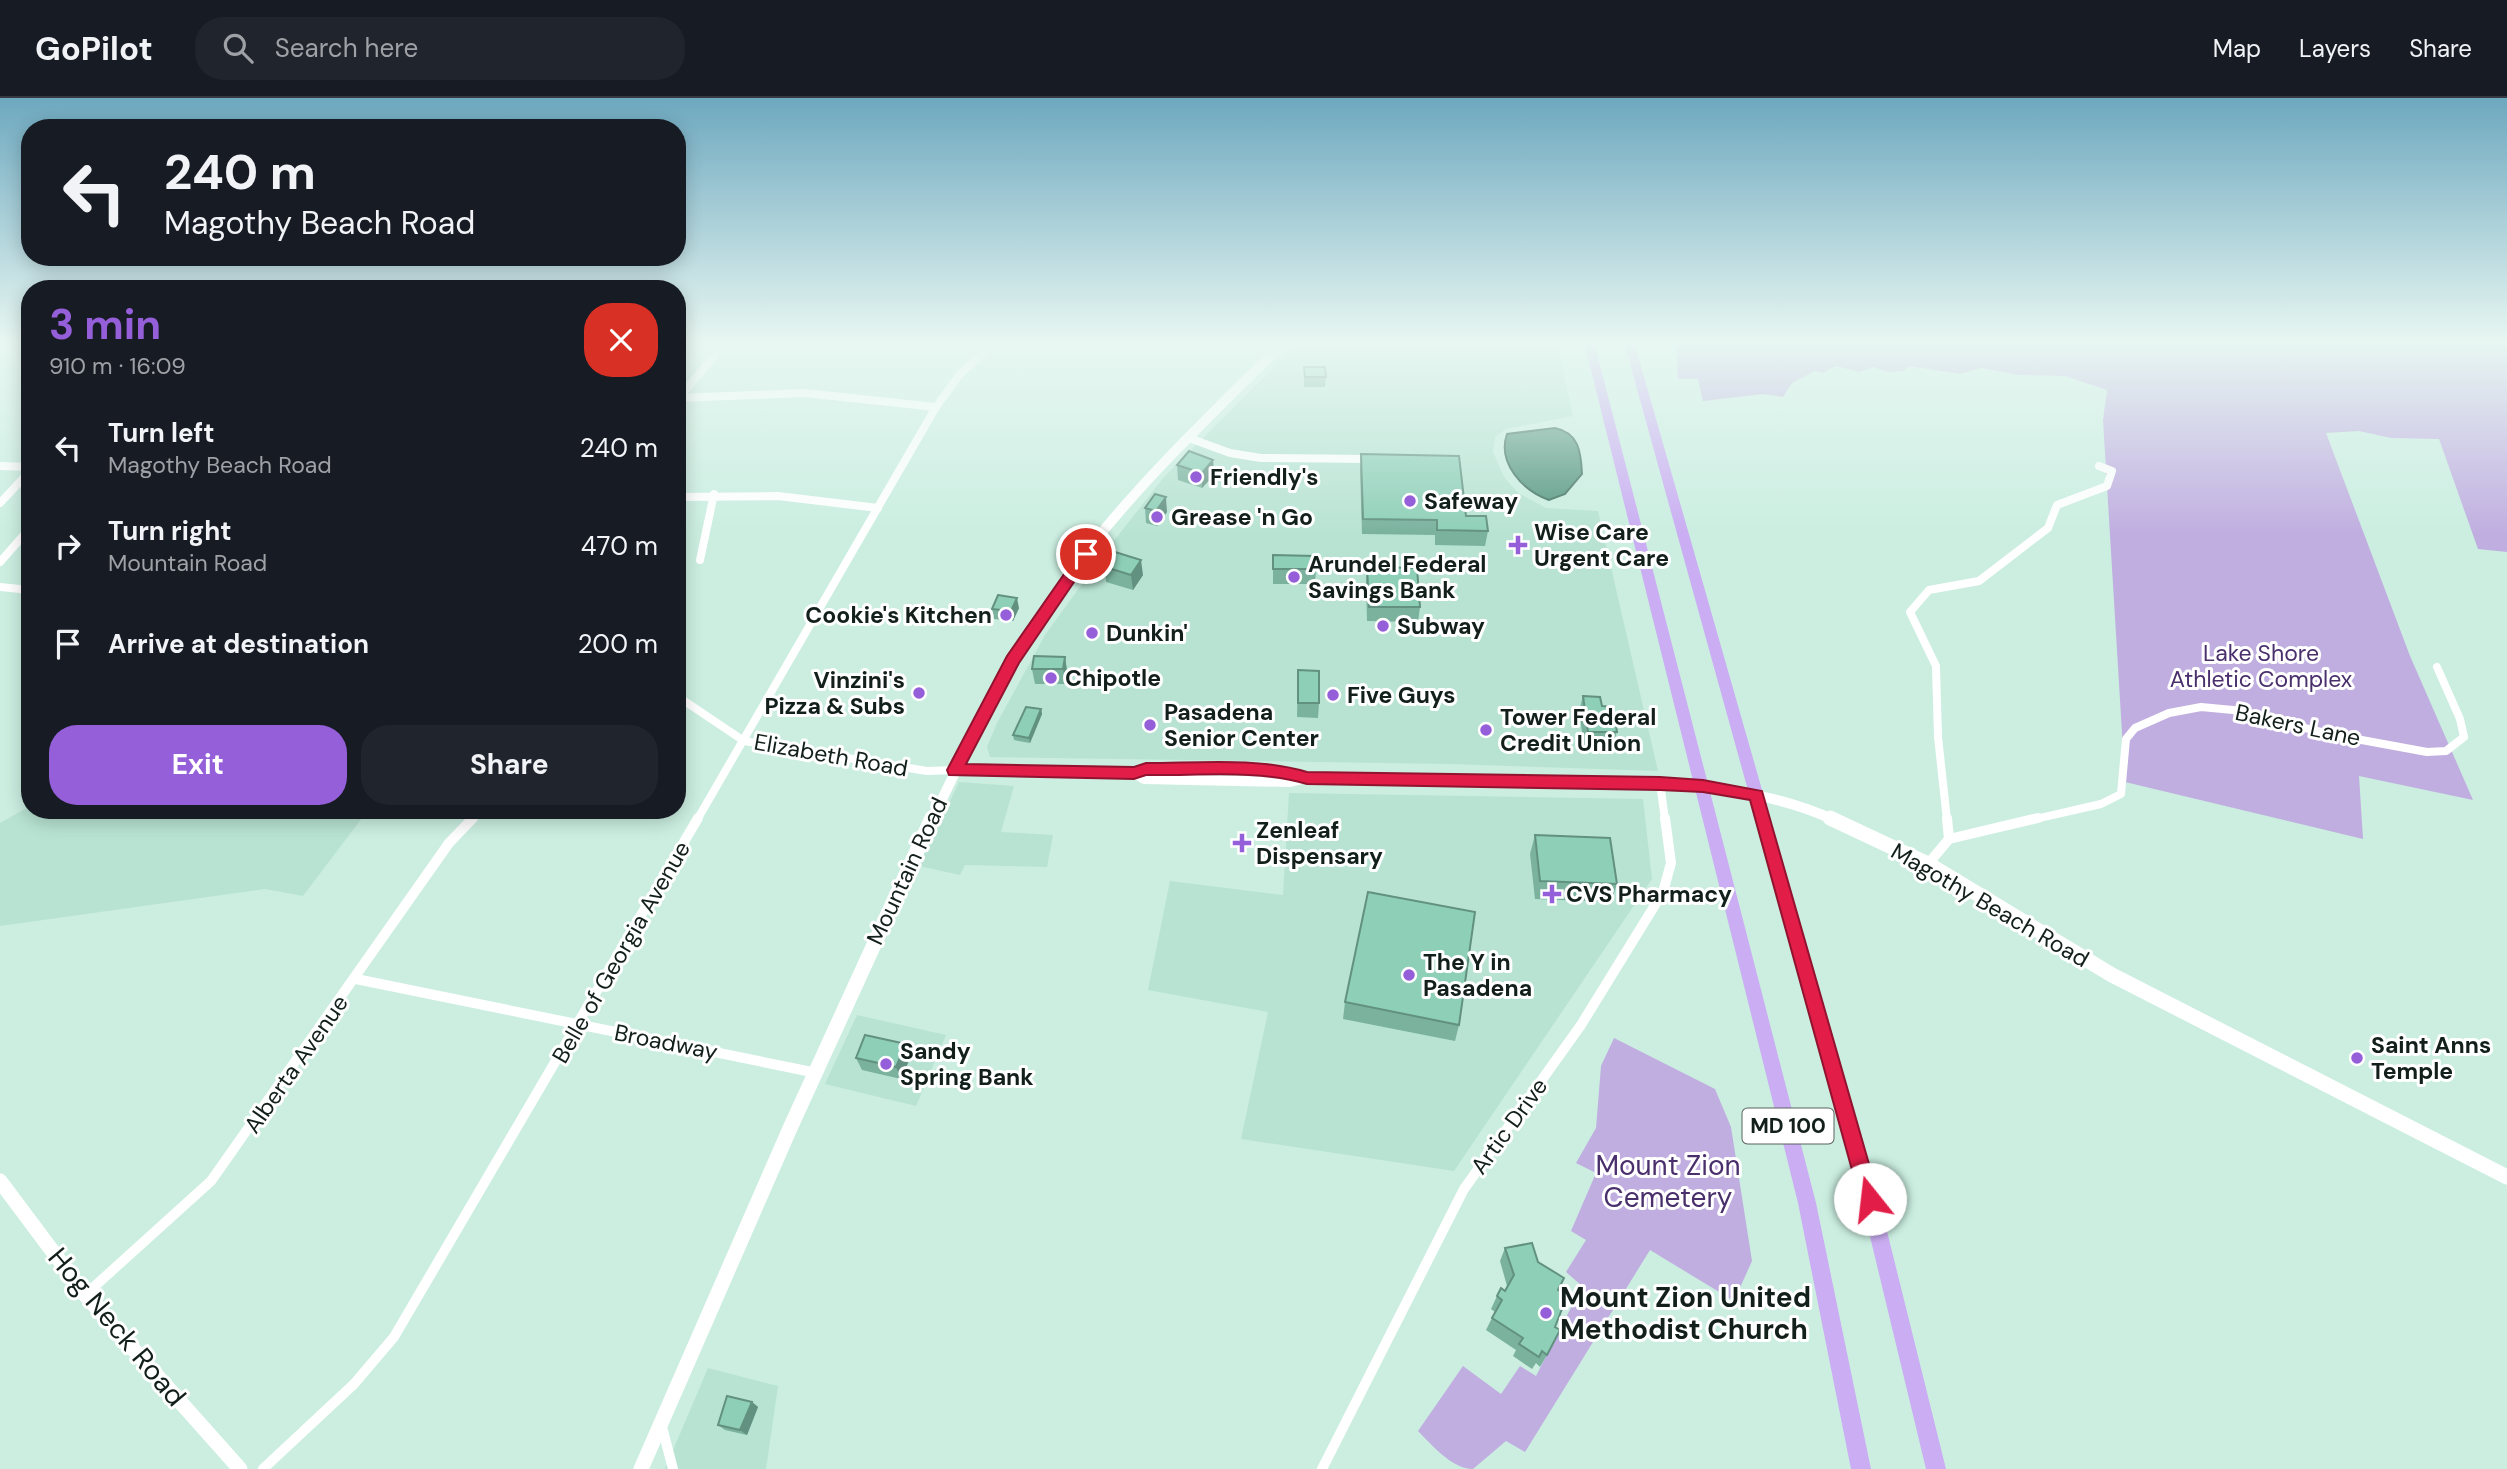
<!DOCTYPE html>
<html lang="en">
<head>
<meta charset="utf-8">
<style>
	body { margin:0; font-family:"DM Sans",sans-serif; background:#20242c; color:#f1f3f6; height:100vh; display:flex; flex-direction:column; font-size:26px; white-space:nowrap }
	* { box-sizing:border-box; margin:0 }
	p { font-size:23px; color:#9ea1a6 }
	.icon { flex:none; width:38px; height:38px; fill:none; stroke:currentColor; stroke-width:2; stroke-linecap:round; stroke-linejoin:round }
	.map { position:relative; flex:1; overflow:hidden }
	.details { position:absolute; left:21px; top:182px; width:665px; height:539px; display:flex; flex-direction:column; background:#171b24; border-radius:28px; box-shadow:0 4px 18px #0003 }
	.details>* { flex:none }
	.hud { position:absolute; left:21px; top:21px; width:665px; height:147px; border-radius:28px; box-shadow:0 4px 18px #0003; background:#171b24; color:#f1f3f6; overflow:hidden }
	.pin { position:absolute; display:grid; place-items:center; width:60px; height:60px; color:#fff; margin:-30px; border:4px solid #fff; border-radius:50%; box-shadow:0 2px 7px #0007 }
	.me { position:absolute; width:77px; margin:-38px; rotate:344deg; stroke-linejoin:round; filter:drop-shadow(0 0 5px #0008) }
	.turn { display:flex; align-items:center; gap:24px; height:147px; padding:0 28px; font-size:32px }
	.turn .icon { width:91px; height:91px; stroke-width:2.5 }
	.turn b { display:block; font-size:49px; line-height:60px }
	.round { display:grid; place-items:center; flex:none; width:74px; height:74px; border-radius:28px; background:#20242c }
	.head { display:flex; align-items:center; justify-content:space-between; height:119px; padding:0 28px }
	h1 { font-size:42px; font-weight:700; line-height:52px; color:#945fd8 }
	.cta { display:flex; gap:14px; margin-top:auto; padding:14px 28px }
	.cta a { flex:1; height:80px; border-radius:28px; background:#945fd8; color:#fff; font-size:28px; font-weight:700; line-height:80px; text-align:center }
	.cta a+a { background:#20242c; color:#f1f3f6 }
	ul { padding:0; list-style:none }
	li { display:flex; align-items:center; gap:21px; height:98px; padding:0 28px }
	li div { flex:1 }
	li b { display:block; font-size:26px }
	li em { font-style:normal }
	header { display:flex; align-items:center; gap:42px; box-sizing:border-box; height:98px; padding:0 35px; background:#171b24; border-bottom:2px solid #363941 }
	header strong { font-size:33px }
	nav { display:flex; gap:38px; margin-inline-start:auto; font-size:24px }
	.search { width:490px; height:63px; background:#20242c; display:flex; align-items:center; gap:18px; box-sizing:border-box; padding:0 24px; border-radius:28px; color:#9ea1a6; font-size:26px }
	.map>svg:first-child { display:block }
	.built { fill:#b8e3d3 }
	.green { fill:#c0aee0 }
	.water { fill:#569681; stroke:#427262; stroke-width:2 }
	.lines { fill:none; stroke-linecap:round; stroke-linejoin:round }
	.street-far1 { stroke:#fff; stroke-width:8 }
	.street { stroke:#fff; stroke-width:10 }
	.secondary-far1 { stroke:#fff; stroke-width:10 }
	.secondary { stroke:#fff; stroke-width:15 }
	.primary { fill:#caadf2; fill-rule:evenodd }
	.wall { fill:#7ab29e }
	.shaded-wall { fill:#639181 }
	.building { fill:#8ecfb8; stroke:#639181; stroke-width:2 }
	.route { fill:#e11d48; stroke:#92132f; stroke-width:2 }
	.poi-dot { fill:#945fd8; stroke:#fff; stroke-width:2.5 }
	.labels { text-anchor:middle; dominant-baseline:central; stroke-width:6; stroke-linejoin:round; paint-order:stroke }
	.shield { fill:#fff; stroke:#59625f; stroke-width:2 }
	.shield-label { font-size:21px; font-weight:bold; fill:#121f1b }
	.poi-label { font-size:23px; font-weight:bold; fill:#121f1b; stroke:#fff; text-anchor:start }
	.park-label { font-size:23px; fill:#492f6c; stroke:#fff }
	.street-label { font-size:23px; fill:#121f1b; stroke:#fff }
	.near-park-label { font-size:28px; fill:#492f6c; stroke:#fff }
	.near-poi-label { font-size:28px; font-weight:bold; fill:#121f1b; stroke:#fff; text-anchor:start }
	.near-street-label { font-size:28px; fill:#121f1b; stroke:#fff }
</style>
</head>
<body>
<header>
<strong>GoPilot</strong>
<div class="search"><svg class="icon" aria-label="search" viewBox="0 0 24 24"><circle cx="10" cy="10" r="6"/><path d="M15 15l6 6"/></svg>Search here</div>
<nav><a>Map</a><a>Layers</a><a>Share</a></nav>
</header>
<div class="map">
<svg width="2507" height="1371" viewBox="0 0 2507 1371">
	<rect width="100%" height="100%" fill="#cbeee1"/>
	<g class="built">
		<polygon points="1299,244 1557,244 1573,318 1506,331 1495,339 1493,354 1504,379 1518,395 1546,410 1598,413 1658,673 1451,666 990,659 987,649 997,625 1045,537 1106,453 1164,379"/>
		<polygon points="959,684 1014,688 1001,734 1053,737 1047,769 965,767 960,777 919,768"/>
		<polygon points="1289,695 1643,701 1652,781 1454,1073 1241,1041 1268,914 1148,892 1170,783 1283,797"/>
		<polygon points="30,708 30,712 368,712 303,798 265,791 0,828 0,725"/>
		<polygon points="857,917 946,937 916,1008 825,986"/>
		<polygon points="708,1270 778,1288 766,1371 665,1371"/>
	</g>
	<g class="green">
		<polygon points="1676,244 2507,244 2507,454 2478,451 2439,341 2391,340 2359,333 2326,335 2410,558 2473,702 2359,678 2363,741 2125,684 2103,322 2107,292 2065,278 2018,277 1981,270 1960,276 1909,268 1904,273 1887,274 1874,269 1859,274 1836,268 1823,275 1815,273 1792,285 1783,299 1763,296 1703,303 1698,281 1678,281"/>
		<path d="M1614 940 1715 991 1731 1029 1752 1163 1734 1203 1650 1152 1525 1354 1506 1343 1473 1371C1452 1371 1432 1347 1418 1333L1463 1268 1501 1296 1520 1268 1536 1278 1582 1188 1566 1174 1586 1142 1571 1133 1596 1075 1576 1065 1596 1030 1601 968Z"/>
	</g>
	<path class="water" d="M1555 330C1579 335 1581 354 1582 376L1565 396 1549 402C1523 393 1497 365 1507 336Z"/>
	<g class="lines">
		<g class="street-far1">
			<polyline points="679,300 804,295 936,309"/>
			<polyline points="678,301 726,244"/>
			<polyline points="1189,340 1230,355 1261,360 1371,361"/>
			<polyline points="0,368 30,369"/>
			<polyline points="677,399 778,398 878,410"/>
			<polyline points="0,405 30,373"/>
			<polyline points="700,462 714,396"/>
			<polyline points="0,464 30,430"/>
			<polyline points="0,489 30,492"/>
			<polyline points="677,598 744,643 927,673 955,672"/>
			<polyline points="1660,685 1665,722"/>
			<polyline points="471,722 481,712"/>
			<polyline points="697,722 936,309 960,276 995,244"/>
			<polyline points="1947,722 1938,639 1936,568 1910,514 1929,492 1979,483 2048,430 2057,407 2107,388 2112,373 2099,368"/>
			<polyline points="2031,722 2101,706 2121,696 2126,641 2135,630 2169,615 2201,609 2233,612 2329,636 2427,654 2446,653 2464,639 2460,621 2437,569"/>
		</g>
		<g class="street">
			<polyline points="1949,741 2038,720"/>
			<polyline points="1928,766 1949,741 1947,720"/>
			<polyline points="356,881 812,974"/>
			<polyline points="85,1197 211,1083 449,745 473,720"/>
			<polyline points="662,1329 673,1371"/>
			<polyline points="263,1371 354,1286 394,1239 698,720"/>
			<polyline points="1322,1371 1464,1091 1581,927 1663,794 1671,765 1665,720"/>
		</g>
		<g class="secondary-far1">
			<path d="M955 672 1134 675 1146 671C1200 670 1253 667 1306 680"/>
			<path d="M1134 675 1144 681 1290 684 1307 680 1660 685C1718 689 1780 697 1834 722"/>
			<path d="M932 722C978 626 1027 528 1094 444 1152 372 1219 309 1284 244"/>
		</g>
		<g class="secondary">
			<polyline points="1830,720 1928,766 2112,877 2507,1079"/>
			<polyline points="0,1083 86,1198 240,1371"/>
			<polyline points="641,1371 791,1028 932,720"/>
		</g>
		<g class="primary">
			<polygon points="1584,244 1594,244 1816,1105 1871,1371 1851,1371 1798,1105"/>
			<polygon points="1624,244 1634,244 1879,1101 1946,1371 1926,1371 1861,1101"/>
		</g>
	</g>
	<g class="wall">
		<polygon points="1304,269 1326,279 1325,289 1304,289"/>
		<polygon points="1361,356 1466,418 1488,433 1485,448 1435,447 1435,437 1362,436 1360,371"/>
		<polygon points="1213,362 1214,377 1202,390 1178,382 1177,367"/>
		<polygon points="1145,410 1167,414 1157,428 1146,425"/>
		<polygon points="1273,457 1316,471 1315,486 1273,486"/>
		<polygon points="1105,469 1143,477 1133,492 1106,484"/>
		<polygon points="1367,469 1420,509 1418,524 1367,523 1366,484"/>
		<polygon points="1019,510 1013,523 994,521 992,511"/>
		<polygon points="1065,559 1067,573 1066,586 1035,586 1032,571"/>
		<polygon points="1298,572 1319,605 1318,620 1297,619"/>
		<polygon points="1583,598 1602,608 1617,634 1612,649 1584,648 1579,613"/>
		<polygon points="1041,611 1042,616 1030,645 1014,642 1013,637"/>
		<polygon points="1535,737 1617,786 1611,804 1535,801 1530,756"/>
		<polygon points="1345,904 1459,927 1455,943 1343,921"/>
		<polygon points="906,946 911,958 901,981 862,972 856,960"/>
		<polygon points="1505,1150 1538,1164 1558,1192 1555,1229 1547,1257 1540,1269 1536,1265 1532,1271 1513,1258 1516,1252 1486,1232 1495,1214 1491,1211 1497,1198 1505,1193 1507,1188 1500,1163"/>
		<polygon points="752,1304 758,1309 747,1337 725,1332 718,1327"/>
	</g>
	<g class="shaded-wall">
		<polygon points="1213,362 1214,377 1202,390 1202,375"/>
		<polygon points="1166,399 1167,414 1157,428 1156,413"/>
		<polygon points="1141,462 1143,477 1133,492 1131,477"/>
		<polygon points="1017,500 1019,510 1013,523 1011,513"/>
		<polygon points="1065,559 1067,573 1066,586 1063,571"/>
		<polygon points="1041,611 1042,616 1030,645 1029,640"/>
		<polygon points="906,946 911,958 901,981 896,969"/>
		<polygon points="752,1304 758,1309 747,1337 740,1332"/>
	</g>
	<g class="building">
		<polygon points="1304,269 1325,269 1326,279 1305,279"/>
		<polygon points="1189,353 1213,362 1202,375 1177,367"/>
		<polygon points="1361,356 1459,358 1466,418 1486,418 1488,433 1437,432 1437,422 1363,421"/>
		<polygon points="1155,396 1166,399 1156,413 1145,410"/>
		<polygon points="1115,454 1141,462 1131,477 1105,469"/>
		<polygon points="1273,457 1315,458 1316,471 1273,471"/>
		<polygon points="1367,469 1417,470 1420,509 1369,509"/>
		<polygon points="998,497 1017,500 1011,513 992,511"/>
		<polygon points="1034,558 1065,559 1063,571 1032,571"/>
		<polygon points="1298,572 1319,573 1319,605 1298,605"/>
		<polygon points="1583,598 1600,599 1602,608 1613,609 1617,634 1588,634"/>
		<polygon points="1026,609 1041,611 1029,640 1013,637"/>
		<polygon points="1535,737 1610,740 1617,786 1540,783"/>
		<polygon points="1368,794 1475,814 1459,927 1345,904"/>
		<polygon points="865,937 906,946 896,969 856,960"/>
		<polygon points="1532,1145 1538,1164 1564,1180 1558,1192 1567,1198 1555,1229 1560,1232 1547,1257 1542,1253 1539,1259 1519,1246 1523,1240 1492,1220 1502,1202 1497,1198 1501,1190 1505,1193 1514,1177 1505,1150"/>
		<polygon points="727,1298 752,1304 740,1332 718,1327"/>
	</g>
	<linearGradient id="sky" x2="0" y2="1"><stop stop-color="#6da8bf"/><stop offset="0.56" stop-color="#e8f7f2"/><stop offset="1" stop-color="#e8f7f2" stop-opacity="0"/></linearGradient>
	<rect width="2507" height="436" fill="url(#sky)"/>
	<path class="route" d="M1086 451 1093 456 1019 565 966 666 1134 669 1146 665C1198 665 1257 659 1307 674L1660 679 1703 682 1762 693 1879 1101 1876 1108 1870 1110 1863 1108 1860 1101 1750 702 1703 694 1660 692 1307 686C1257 671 1198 678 1146 677L1134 681 949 677 947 672 1007 558 1081 452Z"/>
	<g class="poi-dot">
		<circle cx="1196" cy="379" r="7"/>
		<circle cx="1410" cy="403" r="7"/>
		<circle cx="1157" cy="419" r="7"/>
		<path d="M1514.5 436.5h7v7h7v7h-7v7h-7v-7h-7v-7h7z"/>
		<circle cx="1294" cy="479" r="7"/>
		<circle cx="1006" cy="517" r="7"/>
		<circle cx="1383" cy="528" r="7"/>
		<circle cx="1092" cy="535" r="7"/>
		<circle cx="1051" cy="580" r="7"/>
		<circle cx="919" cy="595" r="7"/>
		<circle cx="1333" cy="597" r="7"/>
		<circle cx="1150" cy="627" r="7"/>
		<circle cx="1486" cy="632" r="7"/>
		<path d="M1238.5 734.5h7v7h7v7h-7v7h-7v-7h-7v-7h7z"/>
		<path d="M1548.5 785.5h7v7h7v7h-7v7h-7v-7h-7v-7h7z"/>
		<circle cx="1409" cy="877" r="7"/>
		<circle cx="2357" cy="960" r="7"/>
		<circle cx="886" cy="966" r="7"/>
		<circle cx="1546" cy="1215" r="7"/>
	</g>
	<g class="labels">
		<rect class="shield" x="1742.5" y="1010.5" width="91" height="35" rx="5"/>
		<g class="shield-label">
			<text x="1788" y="1028">MD 100</text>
		</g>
		<g class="poi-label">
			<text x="1210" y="379">Friendly's</text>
			<text x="1424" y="403">Safeway</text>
			<text x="1171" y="419">Grease 'n Go</text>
			<text x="1534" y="434">Wise Care<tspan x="1534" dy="26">Urgent Care</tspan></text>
			<text x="1308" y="466">Arundel Federal<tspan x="1308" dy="26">Savings Bank</tspan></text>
			<text x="992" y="517" text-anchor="end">Cookie's Kitchen</text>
			<text x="1397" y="528">Subway</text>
			<text x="1106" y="535">Dunkin'</text>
			<text x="1065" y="580">Chipotle</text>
			<text x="905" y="582" text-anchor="end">Vinzini's<tspan x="905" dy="26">Pizza &amp; Subs</tspan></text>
			<text x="1347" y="597">Five Guys</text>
			<text x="1164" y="614">Pasadena<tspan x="1164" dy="26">Senior Center</tspan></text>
			<text x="1500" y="619">Tower Federal<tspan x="1500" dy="26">Credit Union</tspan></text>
			<text x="1256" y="732">Zenleaf<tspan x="1256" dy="26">Dispensary</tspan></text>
			<text x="1566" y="796">CVS Pharmacy</text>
			<text x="1423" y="864">The Y in<tspan x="1423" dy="26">Pasadena</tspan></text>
			<text x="2371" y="947">Saint Anns<tspan x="2371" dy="26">Temple</tspan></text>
			<text x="900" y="953">Sandy<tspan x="900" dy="26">Spring Bank</tspan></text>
		</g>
		<g class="park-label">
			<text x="2261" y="555">Lake Shore<tspan x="2261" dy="26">Athletic Complex</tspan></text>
		</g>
		<g class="street-label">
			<text transform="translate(2298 627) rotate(12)">Bakers Lane</text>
			<text transform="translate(831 657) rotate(10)">Elizabeth Road</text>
			<text transform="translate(907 773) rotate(-65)">Mountain Road</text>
			<text transform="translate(1990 807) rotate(30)">Magothy Beach Road</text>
			<text transform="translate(621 854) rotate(-60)">Belle of Georgia Avenue</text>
			<text transform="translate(666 944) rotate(11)">Broadway</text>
			<text transform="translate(296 966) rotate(-55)">Alberta Avenue</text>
			<text transform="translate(1509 1028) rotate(-54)">Artic Drive</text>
		</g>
		<g class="near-park-label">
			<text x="1668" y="1067">Mount Zion<tspan x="1668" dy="32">Cemetery</tspan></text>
		</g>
		<g class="near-poi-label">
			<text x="1560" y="1199">Mount Zion United<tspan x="1560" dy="32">Methodist Church</tspan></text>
		</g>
		<g class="near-street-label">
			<text transform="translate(117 1229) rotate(50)">Hog Neck Road</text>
		</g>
	</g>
</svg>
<div class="pin" style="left:1086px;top:456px;background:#d93025"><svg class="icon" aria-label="arrive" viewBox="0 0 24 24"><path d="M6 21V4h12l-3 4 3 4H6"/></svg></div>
<svg class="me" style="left:1870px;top:1101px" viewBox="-20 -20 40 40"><circle r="19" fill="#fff"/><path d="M0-13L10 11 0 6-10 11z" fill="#e11d48"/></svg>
<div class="hud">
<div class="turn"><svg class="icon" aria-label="left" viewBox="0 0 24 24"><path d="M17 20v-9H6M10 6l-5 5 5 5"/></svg><div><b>240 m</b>Magothy Beach Road</div></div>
</div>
<section class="details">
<div class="head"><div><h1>3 min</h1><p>910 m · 16:09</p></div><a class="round" style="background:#d93025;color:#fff"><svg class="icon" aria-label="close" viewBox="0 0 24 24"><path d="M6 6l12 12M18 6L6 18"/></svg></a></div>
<ul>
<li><svg class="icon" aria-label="left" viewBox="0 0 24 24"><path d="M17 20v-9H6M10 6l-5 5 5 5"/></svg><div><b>Turn left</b><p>Magothy Beach Road</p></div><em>240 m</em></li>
<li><svg class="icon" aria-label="right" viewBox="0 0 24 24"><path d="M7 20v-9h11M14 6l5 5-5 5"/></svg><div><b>Turn right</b><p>Mountain Road</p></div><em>470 m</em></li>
<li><svg class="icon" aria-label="arrive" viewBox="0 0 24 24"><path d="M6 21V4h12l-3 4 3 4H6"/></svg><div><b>Arrive at destination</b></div><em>200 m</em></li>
</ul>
<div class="cta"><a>Exit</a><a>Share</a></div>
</section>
</div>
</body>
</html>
